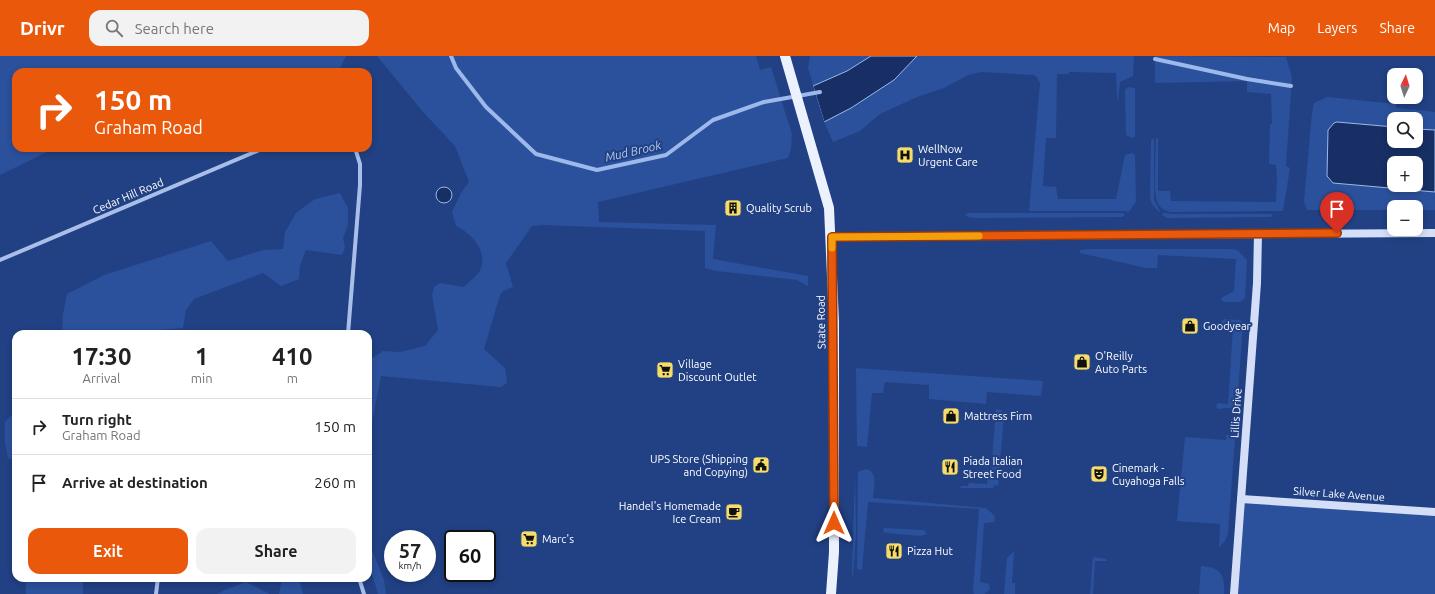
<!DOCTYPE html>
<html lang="en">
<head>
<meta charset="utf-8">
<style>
	body { margin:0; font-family:Ubuntu,sans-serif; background:#f2f2f2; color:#222; height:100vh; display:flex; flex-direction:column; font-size:15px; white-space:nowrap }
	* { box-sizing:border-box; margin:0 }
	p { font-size:13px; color:#767676 }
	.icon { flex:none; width:22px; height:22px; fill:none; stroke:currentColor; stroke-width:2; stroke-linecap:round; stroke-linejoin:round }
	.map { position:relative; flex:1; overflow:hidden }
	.sheet { position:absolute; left:12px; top:274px; width:360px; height:252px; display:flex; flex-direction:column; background:#fff; border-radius:12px; box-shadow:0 2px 6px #0003 }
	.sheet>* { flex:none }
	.top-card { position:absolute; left:12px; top:12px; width:360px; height:84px; border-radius:12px; box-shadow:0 2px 6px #0003; background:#ea580c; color:#fff; overflow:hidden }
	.needle { width:26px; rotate:4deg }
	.tools { position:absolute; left:1387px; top:12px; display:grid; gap:8px }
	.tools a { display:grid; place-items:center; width:36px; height:36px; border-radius:8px; background:#fff; box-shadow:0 2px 6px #0003; font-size:20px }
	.speed { position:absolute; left:384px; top:474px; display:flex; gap:8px; font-size:20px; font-weight:700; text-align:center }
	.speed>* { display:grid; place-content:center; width:52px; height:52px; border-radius:50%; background:#fff; box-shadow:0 2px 6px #0003; line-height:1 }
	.speed small { font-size:10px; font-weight:400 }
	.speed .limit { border:2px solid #111; border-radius:6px; background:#fff; color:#111 }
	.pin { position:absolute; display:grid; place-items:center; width:34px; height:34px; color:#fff; margin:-41px -17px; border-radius:50% 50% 50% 0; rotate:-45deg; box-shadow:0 0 4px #0007 }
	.pin .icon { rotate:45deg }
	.me { position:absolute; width:44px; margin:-22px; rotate:0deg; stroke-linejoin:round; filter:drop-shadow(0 0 3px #0008) }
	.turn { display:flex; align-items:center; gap:14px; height:84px; padding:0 16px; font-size:18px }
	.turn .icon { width:52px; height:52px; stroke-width:2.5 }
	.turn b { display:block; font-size:28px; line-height:34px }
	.eta { display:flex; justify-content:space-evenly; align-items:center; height:68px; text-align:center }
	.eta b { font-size:24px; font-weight:600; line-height:28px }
	.cta { display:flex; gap:8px; margin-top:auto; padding:8px 16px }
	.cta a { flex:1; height:46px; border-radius:12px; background:#ea580c; color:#fff; font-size:16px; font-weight:600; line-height:46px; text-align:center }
	.cta a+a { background:#f2f2f2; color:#222 }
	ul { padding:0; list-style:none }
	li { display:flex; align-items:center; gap:12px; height:56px; padding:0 16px; border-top:1px solid #e0e0e0 }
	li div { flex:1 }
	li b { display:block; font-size:15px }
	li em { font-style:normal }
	header { display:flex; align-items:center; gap:24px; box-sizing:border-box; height:56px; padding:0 20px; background:#ea580c; color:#fff }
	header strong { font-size:19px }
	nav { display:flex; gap:22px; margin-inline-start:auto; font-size:14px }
	.search { width:280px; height:36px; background:#f2f2f2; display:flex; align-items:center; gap:10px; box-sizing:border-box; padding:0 14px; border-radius:12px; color:#767676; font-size:15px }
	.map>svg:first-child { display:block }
	.green { fill:#2b519c; fill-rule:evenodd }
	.water { fill:#172f64; stroke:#9db8ea; fill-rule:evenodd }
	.pier { fill:#214184 }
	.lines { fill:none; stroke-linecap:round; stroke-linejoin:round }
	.stream { stroke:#9db8ea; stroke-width:4 }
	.street { stroke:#a9bfe9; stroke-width:4 }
	.secondary { stroke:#d4dff7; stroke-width:8 }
	.primary { stroke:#ecf1fe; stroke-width:10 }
	.route-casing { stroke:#983908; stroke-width:10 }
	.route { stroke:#ea580c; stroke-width:7 }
	.slow { stroke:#f59e0b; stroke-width:7 }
	.labels { text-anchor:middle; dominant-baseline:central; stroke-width:4; stroke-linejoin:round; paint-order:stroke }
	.poi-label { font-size:11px; fill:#fff; stroke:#214184; text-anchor:start }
	.street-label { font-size:11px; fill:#fff; stroke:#214184 }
	.water-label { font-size:12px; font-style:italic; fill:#b5c9f0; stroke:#214184 }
</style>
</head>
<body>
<header>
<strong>Drivr</strong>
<div class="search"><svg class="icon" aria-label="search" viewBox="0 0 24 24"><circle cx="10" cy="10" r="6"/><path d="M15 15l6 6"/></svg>Search here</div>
<nav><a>Map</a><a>Layers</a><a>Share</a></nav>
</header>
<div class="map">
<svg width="1435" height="538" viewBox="0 0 1435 538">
	<rect width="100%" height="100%" fill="#214184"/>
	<g class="green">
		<polygon points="0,0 346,0 338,16 16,16 16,92 55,92 0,119"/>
		<path d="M377 0H756L760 14 771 11 792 78 791 93 788 102 598 146 599 166 716 169 713 203 808 220V230L797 224 716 215 705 212V175L544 169 532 170 506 207 513 231 503 235 500 239 484 293 505 312 507 327 501 331 381 320 368 387V305L383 295 400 296 425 290 438 274 432 239 434 231 440 227 464 231C469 225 479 219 481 212 487 194 471 177 456 170L452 156 461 137 469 126 455 90 423 56Z"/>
		<polygon points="810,0 1134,0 1133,20 1120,26 1118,43 1117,43 1116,17 1069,16 1069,18 1057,18 1056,82 1046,82 1043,130 1056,131 1058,143 1116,143 1125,99 1132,97 1135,99 1136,146 1128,157 1127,155 1029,155 1040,27 1037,21 1034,19 981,16 968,19 944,32 917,41 880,58 860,75 833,86 824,66 808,12"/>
		<path d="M1155 0 1286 1 1292 21 1286 110 1290 112 1283 155 1171 156C1165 155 1159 152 1157 145 1153 135 1156 95 1156 82H1158V135H1170L1171 145 1276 146 1277 122 1276 109 1269 108V106L1270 68H1272L1271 38 1247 36V25L1155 27Z"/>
		<polygon points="1128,31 1135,32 1135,81 1132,82 1126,79 1125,34"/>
		<path d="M1327 41 1396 48V52L1435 56V154H1416V151H1394V154H1307L1304 145 1312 57 1314 47ZM1394 63H1416V85H1394ZM1394 107H1416V129H1394Z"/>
		<polygon points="1154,82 1154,144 1160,155 1159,156 1152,148 1150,142 1151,85"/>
		<polygon points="340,137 348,152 348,169 343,182 345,192 342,199 306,194 300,210 299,223 281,230 263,217 194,243 186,254 183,272 146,275 142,278 62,278 63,258 67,238 104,219 211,185 228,205 263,194 283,193 285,176 296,157 315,143"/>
		<polygon points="969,157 1123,157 1125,159 1122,161 975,162 968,161 965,158"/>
		<polygon points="1163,157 1173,158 1272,158 1271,161 1167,162 1162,159"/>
		<polygon points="1088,193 1231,193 1237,194 1247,204 1245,242 1240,246 1223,246 1221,242 1234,235 1236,203 1158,199 1157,212 1146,212 1080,197 1080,194"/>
		<polygon points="1224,263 1240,264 1243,267 1237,351 1218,353 1216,350 1218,347 1228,348 1233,272 1221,269 1221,266"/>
		<polygon points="856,312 1043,325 1041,340 987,336 986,348 929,343 929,329 885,326 883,337 872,337 867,391 857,390"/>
		<polygon points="996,353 1001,354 1004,358 998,430 994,429 993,432 961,432 960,430 968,430 969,427 987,428 988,417 991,417"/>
		<polygon points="16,354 16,402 8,403 5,386 5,366"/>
		<polygon points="1226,379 1229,379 1235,383 1228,477 1225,485 1219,491 1220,468 1177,465 1185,381 1226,384"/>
		<path d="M866 413C879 416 873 433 873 442L986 452 995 460 994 466 984 467 980 526 989 528 990 533 984 538H974L973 536 979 453 868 446 862 514 857 513 858 416Z"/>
		<polygon points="855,419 856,479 853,521 852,518"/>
		<polygon points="1241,443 1435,456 1435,538 1234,538"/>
		<polygon points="368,472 372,494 384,524 386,538 378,538 368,505"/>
		<polygon points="884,472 924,474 927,478 921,480 887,477 883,476"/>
		<polygon points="1014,495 1012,527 1015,527 1015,538 1004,538 1007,502"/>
		<polygon points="1093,501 1106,503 1107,505 1095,505 1093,538 1090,538"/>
		<path d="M1201 510C1221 511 1225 519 1224 538H1199Z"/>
		<rect x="26" y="522" width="57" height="16"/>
		<polygon points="282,522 299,522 303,538 279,538"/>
		<polygon points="246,526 270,538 217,538 227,533"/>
	</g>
	<g class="water">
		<polygon points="871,0 917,0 894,24 851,52 824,66 813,30 847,15"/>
		<path d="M1337 66 1394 71V85H1416V73L1435 74V136L1333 127 1327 120 1328 74 1334 67ZM1394 107H1416V129H1394Z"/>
		<circle cx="444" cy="139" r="8"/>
	</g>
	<polygon class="pier" points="813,29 825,68 822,66 811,31"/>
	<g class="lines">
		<g class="stream">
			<polyline points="451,0 456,12 486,51 536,98 597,114 666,99 713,64 764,46 820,36"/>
			<polyline points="1155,3 1247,23 1291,30"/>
		</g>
		<g class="street">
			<polyline points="0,204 264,92"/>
			<polyline points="348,278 360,129 360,108 355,92"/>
			<polyline points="359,522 364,538"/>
			<polyline points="156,538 158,522"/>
		</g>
		<g class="secondary">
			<polyline points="832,181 1435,177"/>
			<polyline points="1241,443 1435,456"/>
			<polyline points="1234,538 1257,227 1258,177"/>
		</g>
		<polyline class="primary" points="785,0 829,152 834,266 834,496 831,538"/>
	</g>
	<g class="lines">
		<g class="route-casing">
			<polyline id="route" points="834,467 832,181 1337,177"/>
		</g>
		<use href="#route" class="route"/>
		<polyline class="slow" points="832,192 832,181 979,180"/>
	</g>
	<defs>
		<g id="hospital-square" transform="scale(0.9)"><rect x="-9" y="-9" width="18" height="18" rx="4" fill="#f6dd6a" stroke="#214184"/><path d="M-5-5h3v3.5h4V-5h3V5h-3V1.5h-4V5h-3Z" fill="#111"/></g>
		<g id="building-square" transform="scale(0.9)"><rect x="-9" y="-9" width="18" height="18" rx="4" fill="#f6dd6a" stroke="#214184"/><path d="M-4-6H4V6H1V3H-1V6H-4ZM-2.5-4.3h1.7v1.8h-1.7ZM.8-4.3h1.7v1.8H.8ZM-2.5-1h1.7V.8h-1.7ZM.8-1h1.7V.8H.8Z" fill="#111"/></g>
		<g id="shop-square" transform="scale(0.9)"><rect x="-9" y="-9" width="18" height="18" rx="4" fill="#f6dd6a" stroke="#214184"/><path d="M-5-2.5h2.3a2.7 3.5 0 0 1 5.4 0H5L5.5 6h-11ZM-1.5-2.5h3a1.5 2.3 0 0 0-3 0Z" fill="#111"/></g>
		<g id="supermarket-square" transform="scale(0.9)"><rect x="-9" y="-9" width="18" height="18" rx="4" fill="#f6dd6a" stroke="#214184"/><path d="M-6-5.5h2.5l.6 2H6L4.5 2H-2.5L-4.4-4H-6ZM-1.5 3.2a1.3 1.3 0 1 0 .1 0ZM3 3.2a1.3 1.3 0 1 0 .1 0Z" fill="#111"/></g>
		<g id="civic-square" transform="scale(0.9)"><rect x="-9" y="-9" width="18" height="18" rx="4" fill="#f6dd6a" stroke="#214184"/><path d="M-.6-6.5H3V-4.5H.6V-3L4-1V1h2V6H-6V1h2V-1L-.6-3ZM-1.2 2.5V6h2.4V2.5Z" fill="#111"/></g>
		<g id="restaurant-square" transform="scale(0.9)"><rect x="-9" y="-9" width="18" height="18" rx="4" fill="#f6dd6a" stroke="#214184"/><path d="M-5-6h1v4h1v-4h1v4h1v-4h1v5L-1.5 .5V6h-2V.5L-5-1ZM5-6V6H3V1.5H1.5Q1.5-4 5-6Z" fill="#111"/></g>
		<g id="theatre-square" transform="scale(0.9)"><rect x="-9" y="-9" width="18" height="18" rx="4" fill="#f6dd6a" stroke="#214184"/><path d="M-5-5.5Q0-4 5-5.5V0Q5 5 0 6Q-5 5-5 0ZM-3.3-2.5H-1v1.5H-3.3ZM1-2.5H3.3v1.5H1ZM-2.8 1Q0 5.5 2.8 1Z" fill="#111"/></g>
		<g id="cafe-square" transform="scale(0.9)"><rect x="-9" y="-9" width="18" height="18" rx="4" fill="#f6dd6a" stroke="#214184"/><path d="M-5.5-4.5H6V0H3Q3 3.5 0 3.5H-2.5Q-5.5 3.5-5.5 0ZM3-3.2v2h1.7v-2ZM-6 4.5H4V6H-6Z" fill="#111"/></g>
	</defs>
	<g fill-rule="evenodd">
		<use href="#hospital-square" x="905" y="99"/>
		<use href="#building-square" x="733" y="152"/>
		<use href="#shop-square" x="1190" y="270"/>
		<use href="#shop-square" x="1082" y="306"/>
		<use href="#supermarket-square" x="665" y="314"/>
		<use href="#shop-square" x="951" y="360"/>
		<use href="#civic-square" x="761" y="409"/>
		<use href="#restaurant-square" x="950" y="411"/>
		<use href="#theatre-square" x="1099" y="418"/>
		<use href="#cafe-square" x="734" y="456"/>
		<use href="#supermarket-square" x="529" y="483"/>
		<use href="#restaurant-square" x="894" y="495"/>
	</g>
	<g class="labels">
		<g class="poi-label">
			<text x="918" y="93">WellNow<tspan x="918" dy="13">Urgent Care</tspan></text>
			<text x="746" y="152">Quality Scrub</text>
			<text x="1203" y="270">Goodyear</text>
			<text x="1095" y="300">O'Reilly<tspan x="1095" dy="13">Auto Parts</tspan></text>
			<text x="678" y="308">Village<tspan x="678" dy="13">Discount Outlet</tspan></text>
			<text x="964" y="360">Mattress Firm</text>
			<text x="748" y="403" text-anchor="end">UPS Store (Shipping<tspan x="748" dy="13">and Copying)</tspan></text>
			<text x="963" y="405">Piada Italian<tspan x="963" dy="13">Street Food</tspan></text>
			<text x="1112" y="412">Cinemark -<tspan x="1112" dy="13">Cuyahoga Falls</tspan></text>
			<text x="721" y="450" text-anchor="end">Handel's Homemade<tspan x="721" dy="13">Ice Cream</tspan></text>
			<text x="542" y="483">Marc's</text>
			<text x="907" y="495">Pizza Hut</text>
		</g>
		<g class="street-label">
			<text transform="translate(128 140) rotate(-23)">Cedar Hill Road</text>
			<text transform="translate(821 266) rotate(-91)">State Road</text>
			<text transform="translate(1236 357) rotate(-86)">Lillis Drive</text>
			<text transform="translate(1339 438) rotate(4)">Silver Lake Avenue</text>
		</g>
		<g class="water-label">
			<text transform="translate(633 95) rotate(-13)">Mud Brook</text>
		</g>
	</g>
</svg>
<div class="tools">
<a><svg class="needle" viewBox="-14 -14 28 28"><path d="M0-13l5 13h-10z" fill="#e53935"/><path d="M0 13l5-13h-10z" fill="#767676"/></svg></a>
<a><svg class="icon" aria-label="search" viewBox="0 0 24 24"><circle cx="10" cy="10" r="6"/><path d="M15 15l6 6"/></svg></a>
<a>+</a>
<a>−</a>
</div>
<div class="speed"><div>57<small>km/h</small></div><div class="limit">60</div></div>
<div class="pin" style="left:1337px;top:177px;background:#d93025"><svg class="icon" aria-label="arrive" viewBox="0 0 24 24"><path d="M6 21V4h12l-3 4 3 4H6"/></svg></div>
<svg class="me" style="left:834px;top:467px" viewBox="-20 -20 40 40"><path d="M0-17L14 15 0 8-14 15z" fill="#ea580c" stroke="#fff" stroke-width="4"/></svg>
<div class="top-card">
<div class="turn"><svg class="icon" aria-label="right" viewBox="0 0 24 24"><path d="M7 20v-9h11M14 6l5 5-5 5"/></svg><div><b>150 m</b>Graham Road</div></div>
</div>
<section class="sheet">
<div class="eta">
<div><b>17:30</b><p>Arrival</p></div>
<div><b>1</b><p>min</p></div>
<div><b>410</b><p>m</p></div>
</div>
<ul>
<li><svg class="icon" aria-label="right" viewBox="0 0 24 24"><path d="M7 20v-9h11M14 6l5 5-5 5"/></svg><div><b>Turn right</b><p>Graham Road</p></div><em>150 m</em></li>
<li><svg class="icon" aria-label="arrive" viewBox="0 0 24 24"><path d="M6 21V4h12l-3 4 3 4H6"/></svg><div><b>Arrive at destination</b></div><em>260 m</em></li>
</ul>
<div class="cta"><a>Exit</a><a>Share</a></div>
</section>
</div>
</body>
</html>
